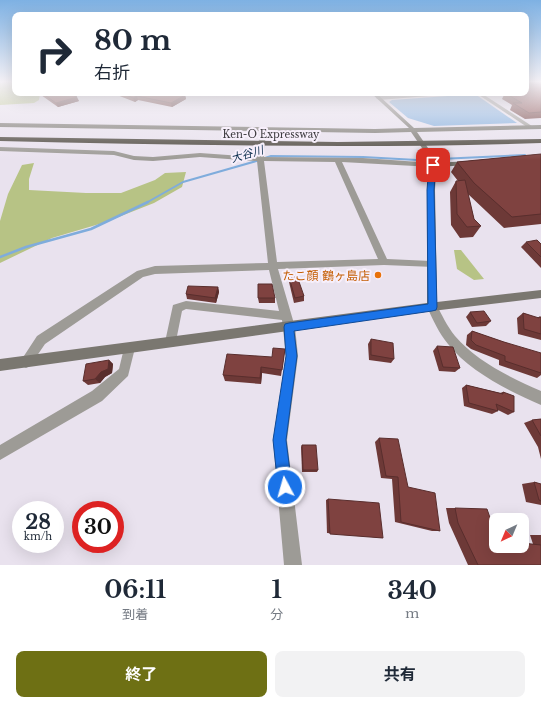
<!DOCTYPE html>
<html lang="ja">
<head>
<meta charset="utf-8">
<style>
	body { margin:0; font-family:"Libre Baskerville","Noto Sans JP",serif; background:#f2f2f3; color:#1f2937; height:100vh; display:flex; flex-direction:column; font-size:15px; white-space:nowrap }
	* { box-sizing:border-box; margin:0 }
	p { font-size:13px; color:#747a83 }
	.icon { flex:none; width:22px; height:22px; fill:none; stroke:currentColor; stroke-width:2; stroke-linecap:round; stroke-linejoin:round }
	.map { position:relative; height:565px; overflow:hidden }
	.side { display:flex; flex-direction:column; background:#fff; flex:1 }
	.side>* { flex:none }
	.banner { position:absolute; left:12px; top:12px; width:517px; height:84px; border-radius:8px; box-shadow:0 4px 16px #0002; background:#fff; color:#1f2937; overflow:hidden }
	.needle { width:26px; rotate:224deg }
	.controls { position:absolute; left:489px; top:513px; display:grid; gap:8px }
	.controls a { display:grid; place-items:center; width:40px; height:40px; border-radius:8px; background:#fff; box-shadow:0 4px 16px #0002; font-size:20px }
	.speed { position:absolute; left:12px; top:501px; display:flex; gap:8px; font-size:20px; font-weight:700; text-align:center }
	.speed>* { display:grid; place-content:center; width:52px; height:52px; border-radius:50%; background:#fff; box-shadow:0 4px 16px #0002; line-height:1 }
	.speed small { font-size:10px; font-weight:400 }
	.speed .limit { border:6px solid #d22; background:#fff; color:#111 }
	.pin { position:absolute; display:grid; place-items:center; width:34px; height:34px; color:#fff; margin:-17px; border-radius:8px; box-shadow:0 2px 6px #0006 }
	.me { position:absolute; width:44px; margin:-22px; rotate:354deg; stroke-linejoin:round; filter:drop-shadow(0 0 3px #0008) }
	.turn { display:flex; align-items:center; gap:14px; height:84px; padding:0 16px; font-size:18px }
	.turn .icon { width:52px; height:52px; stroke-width:2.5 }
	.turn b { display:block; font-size:28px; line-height:34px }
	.eta { display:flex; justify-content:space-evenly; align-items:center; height:68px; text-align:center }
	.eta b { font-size:24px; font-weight:700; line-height:28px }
	.button { display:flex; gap:8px; margin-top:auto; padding:8px 16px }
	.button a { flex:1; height:46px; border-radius:8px; background:#6e7014; color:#fff; font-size:16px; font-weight:700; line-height:46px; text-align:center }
	.button a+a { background:#f2f2f3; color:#1f2937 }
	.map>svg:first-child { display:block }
	.green { fill:#b7c385 }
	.water { fill:#7facdc }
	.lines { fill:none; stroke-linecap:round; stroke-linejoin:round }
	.stream-far1 { stroke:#7facdc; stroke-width:2 }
	.stream { stroke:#7facdc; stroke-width:2.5 }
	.street { fill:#9d9b96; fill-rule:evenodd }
	.secondary { fill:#7a7770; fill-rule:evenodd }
	.highway { fill:#4d483f; fill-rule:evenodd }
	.wall { fill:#6d3937 }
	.shaded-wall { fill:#592e2d }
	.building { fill:#7f4240; stroke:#592e2d }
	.route { fill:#1a73e8; stroke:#114b97 }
	.food-dot { fill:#e8710a; stroke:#f7effb; stroke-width:1.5 }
	.labels { text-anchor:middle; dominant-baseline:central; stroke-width:4; stroke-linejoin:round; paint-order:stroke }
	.far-street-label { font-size:10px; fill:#3c3a3e; stroke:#f7effb }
	.far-water-label { font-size:11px; font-style:italic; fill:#0f304f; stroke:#f7effb }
	.food-label { font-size:12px; fill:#c56008; stroke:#f7effb; text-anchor:end }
</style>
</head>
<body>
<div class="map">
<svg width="541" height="565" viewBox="0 0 541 565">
	<rect width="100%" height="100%" fill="#e9e2ee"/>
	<g class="green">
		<polygon points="8,81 15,82 15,93 43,93 40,94 39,100 34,103 0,105 0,83"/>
		<polygon points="34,163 29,179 29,190 86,193 121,193 155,180 165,173 186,172 182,187 154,203 106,222 52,238 0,263 0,221 8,194 22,165"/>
		<polygon points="454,250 461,250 484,279 474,280 457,269"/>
	</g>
	<polygon class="water" points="475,94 517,123 434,126 408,118 389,102 392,100"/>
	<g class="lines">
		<g class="stream-far1">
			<polyline points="265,158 271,156 363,157 417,160 525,155"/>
			<polyline points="146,203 183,182 260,160"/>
		</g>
		<polyline class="stream" points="0,257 26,247 91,229 148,202"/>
		<g class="street">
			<polygon points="99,93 117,93 107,96"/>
			<polygon points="431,93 455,93 453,94 379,100 376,98 379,96"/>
			<polygon points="476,93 481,93 535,128 530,129"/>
			<path d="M263 128 266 130 264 157 363 158 433 163 436 165 433 167 342 162 387 259 431 261 434 263 436 265 434 267 384 265 278 269 295 327 298 356 287 440 302 565H284L273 440 286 356 282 320 186 309 182 311 175 346 171 347 167 346 165 342 173 305 186 301 279 311 269 270 155 274 143 277 45 344 30 366 26 368 22 366 20 362 37 336 137 271 155 266 268 263 257 161 200 157 153 161 134 160 114 155 0 151V147L114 151 134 156 153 157 200 153 257 157 260 130ZM264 161 335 162 378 259 277 262Z"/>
			<path d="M432 303 436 304C442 315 447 326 455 336 476 361 511 378 541 391V405C510 392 469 371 448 344 439 333 433 320 427 307L428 304Z"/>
			<polygon points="129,343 133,344 135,348 128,376 102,401 0,460 0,445 92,391 119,369 125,344"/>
		</g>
		<polygon class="secondary" points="371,93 376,93 414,128 541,125 541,129 417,132 428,148 435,163 469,161 472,163 469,165 436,167 435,190 437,302 541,290 541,298 432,311 0,371 0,359 427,303 427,190 430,165 422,148 411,132 375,133 0,127 0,123 375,129 409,128"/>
		<path class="highway" d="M0 137 338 142 541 139V143C361 149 180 145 0 141Z"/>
	</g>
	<g class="wall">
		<polygon points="526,81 541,81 541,118 525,119 510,110 512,105 502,99 504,95 500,93 526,93"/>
		<polygon points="40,93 68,93 79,101 58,107 41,95"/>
		<polygon points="116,93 174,93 185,95 186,99 172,107 138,100 135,102 117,95"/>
		<polygon points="379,93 407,93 381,94"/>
		<polygon points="541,154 541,224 504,228 468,194 474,219 481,226 473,237 460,238 451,225 450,192 456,181 458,181 451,172 457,162"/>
		<polygon points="526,242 541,244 541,268 521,247"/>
		<polygon points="289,277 304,296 304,301 294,303 289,282"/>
		<polygon points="218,287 219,292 216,303 187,299 186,294"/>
		<polygon points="258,298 275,298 275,303 259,303"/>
		<polygon points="470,312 491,321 486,326 472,327 466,317"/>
		<polygon points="523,313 537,318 539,317 541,317 541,340 518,334 517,318"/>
		<polygon points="472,331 541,355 541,375 537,378 499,365 499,360 471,349 466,345 467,335"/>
		<polygon points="371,339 394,359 391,363 369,360 368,344"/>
		<polygon points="437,346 460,368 455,372 439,371 433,351"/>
		<polygon points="285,349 281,376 262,373 261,384 225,381 223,375 272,357"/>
		<polygon points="109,360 113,364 112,373 105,377 100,383 88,385 83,381"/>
		<polygon points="466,385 500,393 503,392 514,412 508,415 498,410 498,411 492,414 464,406 462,388"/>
		<polygon points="541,419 541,459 538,447 524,423 532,420"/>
		<polygon points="379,438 408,487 440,531 432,531 395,522 392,479 381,478 375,442"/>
		<polygon points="302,445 318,470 317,472 302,472 301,447"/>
		<polygon points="534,482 541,484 541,505 526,502 522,484"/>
		<polygon points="328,499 383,538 327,533 326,500"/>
		<polygon points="446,508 455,508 496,546 533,544 530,535 541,535 541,565 468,565 449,523"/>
	</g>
	<g class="shaded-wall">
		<polygon points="185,95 186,99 172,107 171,103"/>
		<polygon points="137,96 138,100 135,102 133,98"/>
		<polygon points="77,97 79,101 58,107 56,103"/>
		<polygon points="218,287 219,292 216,303 215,298"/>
		<polygon points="109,360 113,364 112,373 105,377 100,383 95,379"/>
		<polygon points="261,367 262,373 261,384 260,378"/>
	</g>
	<g class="building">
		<polygon points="526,81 528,81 530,85 541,84 541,112 529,113 513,103 522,103 505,93 526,93"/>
		<polygon points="42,93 68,93 77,97 56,103"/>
		<polygon points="122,93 174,93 185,95 171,103 137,96 133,98"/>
		<polygon points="541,154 541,214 512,217 474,183 457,162"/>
		<polygon points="465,180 474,219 481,226 467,227 457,214 456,181"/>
		<polygon points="537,240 541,244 541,257 526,242"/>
		<polygon points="297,276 304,296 295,298 289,277"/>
		<polygon points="258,284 272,284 275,298 258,298"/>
		<polygon points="188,286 218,287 215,298 186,294"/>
		<polygon points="484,311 491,321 477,323 470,312"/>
		<polygon points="523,313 539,318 539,317 541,317 541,334 524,329"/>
		<polygon points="472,331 504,342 541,353 541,373 505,361 505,356 476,345 471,340"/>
		<polygon points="371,339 393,343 394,359 371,355"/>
		<polygon points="437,346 453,347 460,368 443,367"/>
		<polygon points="273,348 285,349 282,370 261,367 260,378 223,375 227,354 272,357"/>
		<polygon points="109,360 108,369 101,372 95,379 83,381 86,364"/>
		<polygon points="466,385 503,394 503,392 514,396 514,412 496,404 498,411 469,403"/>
		<polygon points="541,419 541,436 532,420"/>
		<polygon points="379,438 398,439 408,487 435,493 440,531 401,522 398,477 386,476"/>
		<polygon points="302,445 316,445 318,470 303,470"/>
		<polygon points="534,482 541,484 541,501 539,500"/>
		<polygon points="328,499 379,503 383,538 330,534"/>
		<polygon points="455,508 487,509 496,535 496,546 522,546 522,543 541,545 541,565 478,565 458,523"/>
	</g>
	<linearGradient id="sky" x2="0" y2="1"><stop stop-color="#7eb1e3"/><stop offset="0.51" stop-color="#f5f2f7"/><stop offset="1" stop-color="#f5f2f7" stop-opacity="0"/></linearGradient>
	<rect width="541" height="160" fill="url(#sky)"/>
	<polygon class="route" points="433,163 436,165 434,190 437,307 436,310 432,311 294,331 297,356 286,440 292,487 290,492 285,494 280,492 278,487 273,440 286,356 284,327 285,324 289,323 428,304 427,190 429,165"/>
	<circle class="food-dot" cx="378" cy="275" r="4"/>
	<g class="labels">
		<g class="far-street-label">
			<text x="271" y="134">Ken-O Expressway</text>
		</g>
		<g class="far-water-label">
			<text transform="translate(247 154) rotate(-16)">大谷川</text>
		</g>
		<g class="food-label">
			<text x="370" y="275">たこ顔 鶴ヶ島店</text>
		</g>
	</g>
</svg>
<div class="controls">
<a><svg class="needle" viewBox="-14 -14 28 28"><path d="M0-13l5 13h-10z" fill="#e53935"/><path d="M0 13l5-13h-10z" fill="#747a83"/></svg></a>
</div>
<div class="speed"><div>28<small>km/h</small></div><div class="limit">30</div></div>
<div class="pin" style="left:433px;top:165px;background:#d93025"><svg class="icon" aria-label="arrive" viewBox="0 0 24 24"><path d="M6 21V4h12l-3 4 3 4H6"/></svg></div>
<svg class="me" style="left:285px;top:487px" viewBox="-20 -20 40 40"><circle r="17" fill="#1a73e8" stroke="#fff" stroke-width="3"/><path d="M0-11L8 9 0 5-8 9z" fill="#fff"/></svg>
<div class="banner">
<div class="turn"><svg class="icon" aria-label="right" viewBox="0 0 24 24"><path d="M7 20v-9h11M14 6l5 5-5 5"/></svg><div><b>80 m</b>右折</div></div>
</div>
</div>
<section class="side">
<div class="eta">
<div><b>06:11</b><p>到着</p></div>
<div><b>1</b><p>分</p></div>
<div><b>340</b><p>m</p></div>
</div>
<div class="button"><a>終了</a><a>共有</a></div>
</section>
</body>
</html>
